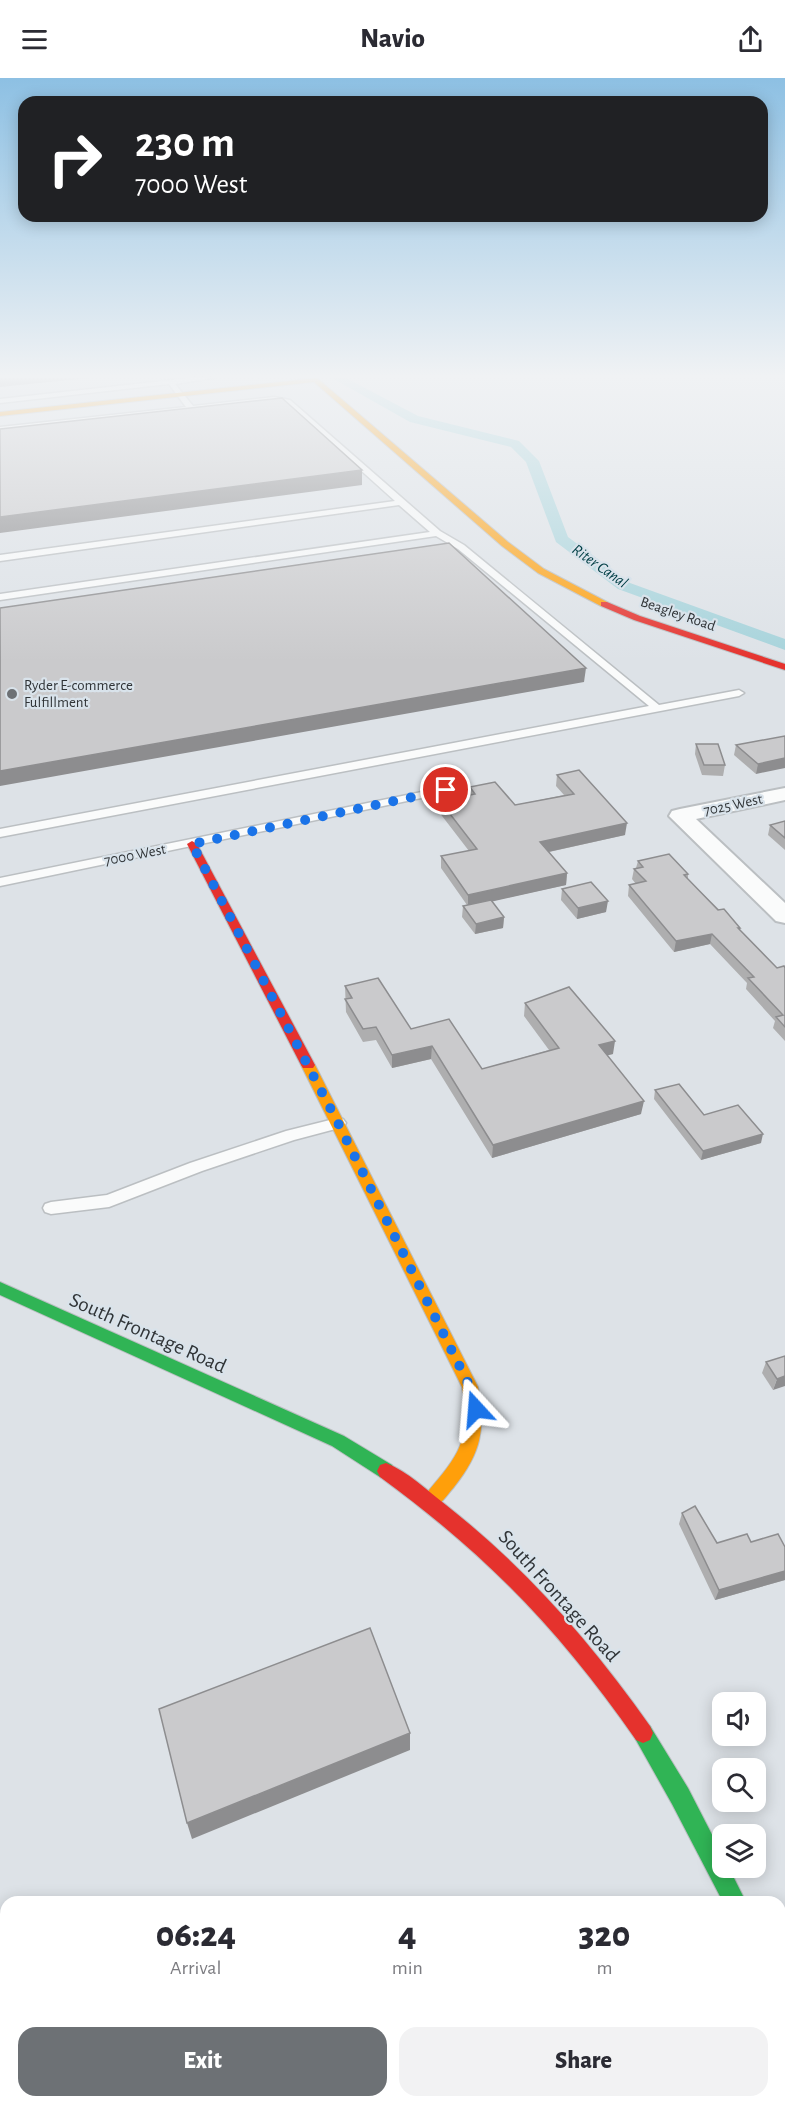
<!DOCTYPE html>
<html lang="en">
<head>
<meta charset="utf-8">
<style>
	body { margin:0; font-family:"Alegreya Sans",sans-serif; background:#f2f2f3; color:#2b2b33; height:100vh; display:flex; flex-direction:column; font-size:22px; white-space:nowrap }
	* { box-sizing:border-box; margin:0 }
	p { font-size:20px; color:#7c7c81 }
	.icon { flex:none; width:33px; height:33px; fill:none; stroke:currentColor; stroke-width:2; stroke-linecap:round; stroke-linejoin:round }
	.map { position:relative; flex:1; overflow:hidden }
	.panel { position:absolute; left:0px; top:1818px; width:786px; height:212px; display:flex; flex-direction:column; background:#fff; border-radius:18px 18px 0 0; box-shadow:0 3px 15px #0003 }
	.panel>* { flex:none }
	.guide { position:absolute; left:18px; top:18px; width:750px; height:126px; border-radius:18px; box-shadow:0 3px 15px #0003; background:#202124; color:#fff; overflow:hidden }
	.controls { position:absolute; left:712px; top:1614px; display:grid; gap:12px }
	.controls a { display:grid; place-items:center; width:54px; height:54px; border-radius:12px; background:#fff; box-shadow:0 3px 15px #0003; font-size:30px }
	.pin { position:absolute; display:grid; place-items:center; width:51px; height:51px; color:#fff; margin:-26px; border:3px solid #fff; border-radius:50%; box-shadow:0 2px 6px #0007 }
	.me { position:absolute; width:66px; margin:-33px; rotate:341deg; stroke-linejoin:round; filter:drop-shadow(0 0 4px #0008) }
	.turn { display:flex; align-items:center; gap:21px; height:126px; padding:0 18px; font-size:27px }
	.turn .icon { width:78px; height:78px; stroke-width:2.5 }
	.turn b { display:block; font-size:42px; line-height:51px }
	.eta { display:flex; justify-content:space-evenly; align-items:center; height:102px; text-align:center }
	.eta b { font-size:36px; font-weight:800; line-height:42px }
	.button { display:flex; gap:12px; margin-top:auto; padding:12px 18px }
	.button a { flex:1; height:69px; border-radius:18px; background:#6d7175; color:#fff; font-size:24px; font-weight:800; line-height:69px; text-align:center }
	.button a+a { background:#f2f2f3; color:#2b2b33 }
	header { display:flex; justify-content:space-between; align-items:center; height:78px; padding:0 18px; background:#fff; font-size:27px; font-weight:800 }
	.map>svg:first-child { display:block }
	.lines { fill:none; stroke-linecap:round; stroke-linejoin:round }
	.canal { fill:#a6d3db; fill-rule:evenodd }
	.lane-casing { stroke:#bbbfc2; stroke-width:3 }
	.street-casing { stroke:#bbbfc2; stroke-width:4 }
	.fast-casing { stroke:#bbbfc2; stroke-width:2 }
	.slow-casing { stroke:#bbbfc2; stroke-width:2 }
	.jam-casing { stroke:#bbbfc2; stroke-width:2 }
	.lane { fill:#fafbfb; fill-rule:evenodd }
	.street { fill:#fafbfb; fill-rule:evenodd }
	.fast { fill:#30b455; fill-rule:evenodd }
	.slow { fill:#ff9f0a; fill-rule:evenodd }
	.jam { fill:#e5322d; fill-rule:evenodd }
	.wall { fill:#aeaeaf }
	.shaded-wall { fill:#8d8d8f }
	.building { fill:#cacacc; stroke:#8d8d8f; stroke-width:1.5 }
	.route { stroke:#1a73e8; stroke-width:10; stroke-dasharray:0 18 }
	.poi-dot { fill:#6d7175; stroke:#d9e3eb; stroke-width:2 }
	.labels { text-anchor:middle; dominant-baseline:central; stroke-width:4.5; stroke-linejoin:round; paint-order:stroke }
	.far-street-label { font-size:15px; fill:#303437; stroke:#d9e3eb }
	.far-poi-label { font-size:15px; fill:#303437; stroke:#d9e3eb; text-anchor:start }
	.far-water-label { font-size:16px; font-style:italic; fill:#034047; stroke:#d9e3eb }
	.near-street-label { font-size:21px; fill:#303437; stroke:#d9e3eb }
</style>
</head>
<body>
<header><svg class="icon" aria-label="menu" viewBox="0 0 24 24"><path d="M4 6h16M4 12h16M4 18h16"/></svg>Navio<svg class="icon" aria-label="share" viewBox="0 0 24 24"><path d="M12 15V3M7 8l5-5 5 5M5 13v7h14v-7"/></svg></header>
<div class="map">
<svg width="785" height="2029" viewBox="0 0 785 2029">
	<rect width="100%" height="100%" fill="#dde2e7"/>
	<g class="lines">
		<polygon class="canal" points="332,300 346,300 418,338 519,363 539,383 568,459 630,505 785,561 785,572 618,511 556,464 526,384 511,369 410,344"/>
		<g class="lane-casing">
			<g id="lane">
				<polygon points="190,300 213,300 175,306 193,328 274,319 290,322 440,453 464,467 659,627 739,612 744,615 739,618 0,759 0,751 649,628 458,471 436,458 0,522 0,516 430,454 399,427 0,483 0,477 395,423 286,325 274,323 0,353 0,349 186,329 169,306 0,325 0,321"/>
				<polygon points="446,709 452,712 450,714 0,808 0,800"/>
				<polygon points="338,1040 343,1041 346,1045 343,1049 294,1062 202,1093 109,1129 51,1136 45,1134 43,1130 45,1126 51,1124 107,1117 190,1085 286,1053"/>
			</g>
		</g>
		<g class="street-casing">
			<polygon id="street" points="785,710 785,722 696,741 785,825 785,845 776,843 669,738 672,733 680,731"/>
		</g>
		<g class="fast-casing">
			<g id="fast">
				<polygon points="0,1204 344,1358 392,1387 395,1393 392,1399 386,1401 380,1399 332,1368 0,1217"/>
				<polygon points="643,1645 650,1648 688,1710 723,1778 723,1790 729,1790 746,1824 723,1824 672,1726 636,1662 633,1655 636,1648"/>
				<polygon points="780,1899 785,1901 785,1933 780,1931"/>
			</g>
		</g>
		<g class="slow-casing">
			<g id="slow">
				<polygon points="317,300 508,464 544,491 607,524 607,528 601,528 538,495 502,468 314,304 0,338 0,334"/>
				<path d="M308 983 315 987 478 1309C486 1351 481 1375 454 1409 447 1417 441 1427 431 1431L425 1429 422 1423 425 1417C459 1377 471 1364 462 1309L301 987Z"/>
			</g>
		</g>
		<g class="jam-casing">
			<g id="jam">
				<polygon points="601,524 607,524 640,538 785,586 785,592 634,542 601,528"/>
				<polygon points="192,763 197,766 315,987 313,990 303,990 301,987 187,766"/>
				<path d="M386 1385C407 1393 428 1413 446 1427 526 1490 591 1564 650 1648L653 1655 650 1662 643 1665 636 1662C560 1553 487 1477 380 1399L377 1393 380 1387Z"/>
			</g>
		</g>
		<use href="#lane" class="lane"/>
		<use href="#street" class="street"/>
		<use href="#fast" class="fast"/>
		<use href="#slow" class="slow"/>
		<use href="#jam" class="jam"/>
	</g>
	<g class="wall">
		<polygon points="785,658 756,696 734,677 736,667"/>
		<polygon points="696,666 725,687 723,698 702,697 695,676"/>
		<polygon points="557,697 625,757 549,774 567,795 566,807 492,823 504,839 503,850 475,856 462,839 463,828 467,827 441,790 441,778 469,773 439,734 440,723 469,717 470,709 515,727 564,717 556,708"/>
		<polygon points="785,743 785,772 768,757 770,747"/>
		<polygon points="638,783 688,796 688,801 740,852 777,890 785,890 785,963 773,950 775,943 746,911 747,905 710,866 674,874 628,818 629,807 636,806 632,801 634,791 636,790"/>
		<polygon points="562,811 606,834 577,841 561,822"/>
		<polygon points="345,908 411,951 482,991 549,972 524,938 525,925 613,976 607,977 641,1036 492,1080 431,981 392,990 376,962 363,964 346,934"/>
		<polygon points="655,1012 704,1037 761,1065 701,1082 654,1021"/>
		<polygon points="785,1278 773,1312 762,1295 766,1284"/>
		<polygon points="682,1435 717,1465 751,1464 785,1469 785,1502 715,1522 679,1446"/>
	</g>
	<g class="shaded-wall">
		<polygon points="0,300 89,300 0,309"/>
		<polygon points="362,392 362,407 0,455 0,439"/>
		<polygon points="586,590 584,604 0,708 0,693"/>
		<polygon points="785,680 785,690 756,696 758,686"/>
		<polygon points="627,745 625,757 539,776 540,764"/>
		<polygon points="567,795 566,807 468,829 468,817"/>
		<polygon points="608,823 606,834 577,841 578,830"/>
		<polygon points="504,839 503,850 475,856 476,846"/>
		<polygon points="712,856 710,866 674,874 676,863"/>
		<polygon points="615,963 613,976 597,980 599,967"/>
		<polygon points="432,968 431,981 392,990 392,977"/>
		<polygon points="644,1023 641,1036 492,1080 493,1067"/>
		<polygon points="763,1056 761,1065 701,1082 703,1073"/>
		<polygon points="785,1298 785,1308 773,1312 777,1301"/>
		<polygon points="785,1493 785,1502 715,1522 719,1512"/>
		<polygon points="410,1655 410,1672 192,1761 187,1745"/>
	</g>
	<g class="building">
		<polygon points="282,320 362,392 0,439 0,351"/>
		<polygon points="449,465 586,590 0,693 0,530"/>
		<polygon points="785,658 785,680 758,686 736,667"/>
		<polygon points="696,666 718,666 725,687 704,687"/>
		<polygon points="579,692 627,745 540,764 567,795 468,817 441,778 477,771 440,723 475,716 470,709 495,704 515,727 574,716 557,697"/>
		<polygon points="785,743 785,760 770,747"/>
		<polygon points="669,776 688,796 684,797 718,832 724,831 740,850 738,850 777,890 784,888 785,890 785,949 776,939 783,937 748,900 754,899 712,856 676,863 629,807 646,803 634,791 643,789 638,783"/>
		<polygon points="591,804 608,823 578,830 562,811"/>
		<polygon points="491,822 504,839 476,846 463,828"/>
		<polygon points="378,900 411,951 449,941 482,991 559,970 525,925 569,909 615,963 599,967 644,1023 493,1067 432,968 392,977 376,949 363,951 345,921 352,920 345,908"/>
		<polygon points="679,1006 704,1037 738,1027 763,1056 703,1073 655,1012"/>
		<polygon points="785,1278 785,1298 777,1301 766,1284"/>
		<polygon points="695,1428 717,1465 747,1456 751,1464 778,1456 785,1469 785,1493 719,1512 682,1435"/>
		<polygon points="370,1550 410,1655 187,1745 159,1631"/>
	</g>
	<linearGradient id="sky" x2="0" y2="1"><stop stop-color="#8dc0e3"/><stop offset="0.51" stop-color="#f0f2f4"/><stop offset="1" stop-color="#f0f2f4" stop-opacity="0"/></linearGradient>
	<rect width="785" height="584" fill="url(#sky)"/>
	<g class="lines">
		<polyline class="route" points="446,712 192,766 338,1045 470,1309 476,1331"/>
	</g>
	<circle class="poi-dot" cx="12" cy="616" r="6"/>
	<g class="labels">
		<g class="far-street-label">
			<text transform="translate(678 536) rotate(19)">Beagley Road</text>
			<text transform="translate(733 727) rotate(-12)">7025 West</text>
			<text transform="translate(135 777) rotate(-11)">7000 West</text>
		</g>
		<g class="far-poi-label">
			<text x="24" y="607">Ryder E-commerce<tspan x="24" dy="17">Fulfillment</tspan></text>
		</g>
		<g class="far-water-label">
			<text transform="translate(600 488) rotate(35)">Riter Canal</text>
		</g>
		<g class="near-street-label">
			<text transform="translate(148 1255) rotate(24)">South Frontage Road</text>
			<text transform="translate(559 1518) rotate(48)">South Frontage Road</text>
		</g>
	</g>
</svg>
<div class="controls">
<a><svg class="icon" aria-label="sound" viewBox="0 0 24 24"><path d="M4 9h4l5-4v14l-5-4H4zM17 9q2 3 0 6"/></svg></a>
<a><svg class="icon" aria-label="search" viewBox="0 0 24 24"><circle cx="10" cy="10" r="6"/><path d="M15 15l6 6"/></svg></a>
<a><svg class="icon" aria-label="layers" viewBox="0 0 24 24"><path d="M12 4l9 5-9 5-9-5zM3 14l9 5 9-5"/></svg></a>
</div>
<div class="pin" style="left:446px;top:712px;background:#d93025"><svg class="icon" aria-label="arrive" viewBox="0 0 24 24"><path d="M6 21V4h12l-3 4 3 4H6"/></svg></div>
<svg class="me" style="left:476px;top:1331px" viewBox="-20 -20 40 40"><path d="M0-17L14 15 0 8-14 15z" fill="#1a73e8" stroke="#fff" stroke-width="4"/></svg>
<div class="guide">
<div class="turn"><svg class="icon" aria-label="right" viewBox="0 0 24 24"><path d="M7 20v-9h11M14 6l5 5-5 5"/></svg><div><b>230 m</b>7000 West</div></div>
</div>
<section class="panel">
<div class="eta">
<div><b>06:24</b><p>Arrival</p></div>
<div><b>4</b><p>min</p></div>
<div><b>320</b><p>m</p></div>
</div>
<div class="button"><a>Exit</a><a>Share</a></div>
</section>
</div>
</body>
</html>
